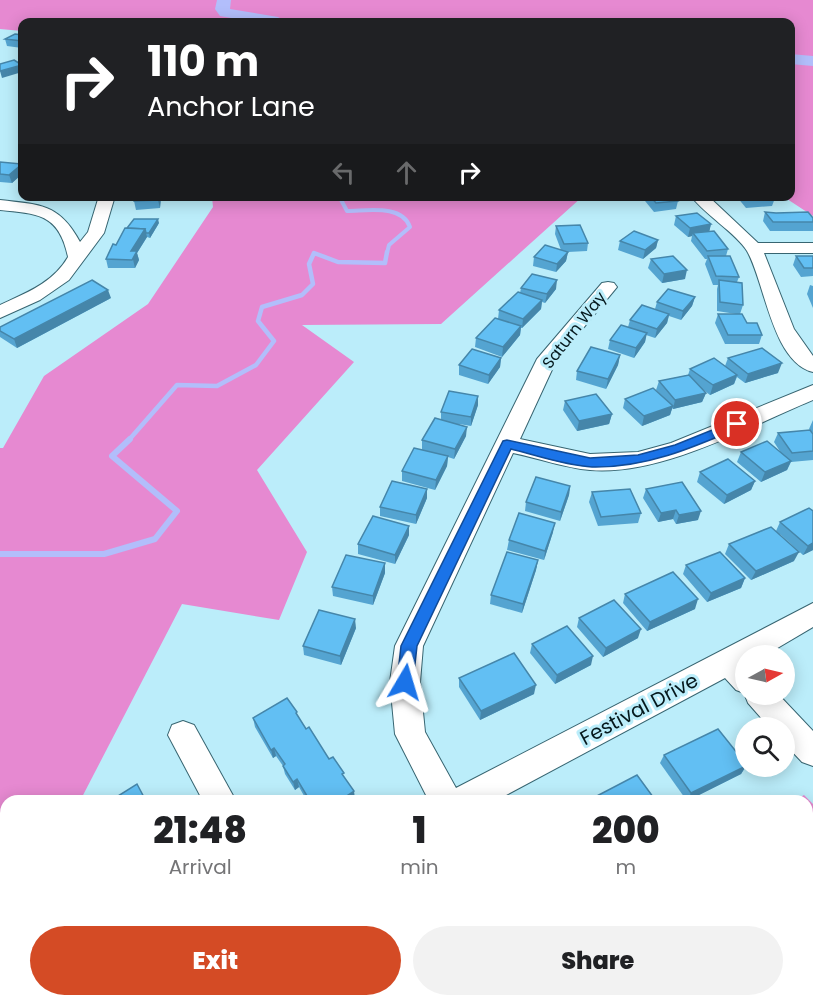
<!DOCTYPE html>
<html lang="en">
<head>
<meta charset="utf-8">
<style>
	body { margin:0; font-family:Poppins,sans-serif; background:#f2f2f2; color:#202124; height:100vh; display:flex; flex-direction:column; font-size:22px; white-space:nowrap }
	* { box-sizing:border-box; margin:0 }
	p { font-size:20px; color:#757577 }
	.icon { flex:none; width:33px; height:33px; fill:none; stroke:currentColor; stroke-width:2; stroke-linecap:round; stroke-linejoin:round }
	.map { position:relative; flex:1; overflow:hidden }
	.side { position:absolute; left:0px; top:795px; width:813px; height:212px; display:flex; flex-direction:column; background:#fff; border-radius:18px 18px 0 0; box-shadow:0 3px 15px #0003 }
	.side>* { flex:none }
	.guide { position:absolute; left:18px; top:18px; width:777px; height:183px; border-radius:12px; box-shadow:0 3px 15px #0003; background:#202124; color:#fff; overflow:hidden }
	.needle { width:39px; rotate:82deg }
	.fabs { position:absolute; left:735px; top:645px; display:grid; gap:12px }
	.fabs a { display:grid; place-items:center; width:60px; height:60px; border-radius:50%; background:#fff; box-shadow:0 3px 15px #0003; font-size:30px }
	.pin { position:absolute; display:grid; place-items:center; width:51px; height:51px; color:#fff; margin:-26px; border:3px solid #fff; border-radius:50%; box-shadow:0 2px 6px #0007 }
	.me { position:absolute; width:66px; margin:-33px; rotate:7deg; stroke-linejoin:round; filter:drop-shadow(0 0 4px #0008) }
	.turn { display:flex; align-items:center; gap:21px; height:126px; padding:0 30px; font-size:27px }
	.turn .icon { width:78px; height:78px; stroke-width:2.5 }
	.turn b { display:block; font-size:42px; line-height:51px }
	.lanes { display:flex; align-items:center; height:57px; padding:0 30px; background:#0003; justify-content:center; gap:30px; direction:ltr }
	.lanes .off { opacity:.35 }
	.eta { display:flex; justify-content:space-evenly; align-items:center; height:102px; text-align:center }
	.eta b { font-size:36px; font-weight:800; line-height:42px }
	.button { display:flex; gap:12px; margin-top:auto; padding:12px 30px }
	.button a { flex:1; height:69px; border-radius:36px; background:#d44b25; color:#fff; font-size:24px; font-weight:800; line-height:69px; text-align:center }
	.button a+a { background:#f2f2f2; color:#202124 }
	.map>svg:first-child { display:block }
	.forest { fill:#e689d1 }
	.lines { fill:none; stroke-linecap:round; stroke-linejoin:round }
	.stream-far2 { stroke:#b2befb; stroke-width:4 }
	.stream-far1 { stroke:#b2befb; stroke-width:4.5 }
	.stream { stroke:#b2befb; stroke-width:6 }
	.river { fill:#b2befb; fill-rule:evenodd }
	.minor-casing { stroke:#376571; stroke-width:2 }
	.minor { fill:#fff; fill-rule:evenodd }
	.wall { fill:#54a4d1 }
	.shaded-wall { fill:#4586aa }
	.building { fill:#62bff3; stroke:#4586aa; stroke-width:1.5 }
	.route { fill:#1a73e8; stroke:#114b97; stroke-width:1.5 }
	.labels { text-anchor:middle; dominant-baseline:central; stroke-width:6; stroke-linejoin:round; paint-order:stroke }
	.street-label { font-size:16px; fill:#05181c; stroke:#bbedfa }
	.near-street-label { font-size:20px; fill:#05181c; stroke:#bbedfa }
</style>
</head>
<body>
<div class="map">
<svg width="813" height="1006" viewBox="0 0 813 1006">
	<rect width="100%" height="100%" fill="#bbedfa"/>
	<g class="forest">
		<polygon points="0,0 813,0 813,216 784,197 790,196 790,22 22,22 22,31 0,29"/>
		<polygon points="212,197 582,197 441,324 302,325 354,362 257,470 307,552 279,620 182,604 80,801 6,801 6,895 0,898 0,448 3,448 44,376 148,304 213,207"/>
		<polygon points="804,795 813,804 813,1006 531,1006 537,1000 807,1000 807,801 794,801"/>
	</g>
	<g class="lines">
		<path class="stream-far2" d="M339 196 347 211C367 211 402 204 410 227L389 245 387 253"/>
		<polyline class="stream-far1" points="128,441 177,385 217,386 256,365 274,341 258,321 262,307 302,295 313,284 309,264 314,253 338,262 385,263 387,252"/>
		<polyline class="stream" points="0,554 104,554 155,539 177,511 112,456 130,439"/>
		<g class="river">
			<polygon points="217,0 231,0 230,9 278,17 286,22 254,22 220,16 215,9"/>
			<polygon points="790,54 813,56 813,66 790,64"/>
		</g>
		<g class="minor-casing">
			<g id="minor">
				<path d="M99 196H115L104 233 69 280 40 300 0 318V305C26 293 53 283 68 257 59 213 37 214 0 210V200C40 205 59 203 80 242L88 232Z"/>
				<path d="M691 196H708L758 243H813V253H764L794 329 813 356V372C772 362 765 282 747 251 737 234 704 214 691 196Z"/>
				<path d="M608 282 614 283 617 287 556 361 520 439 590 454 638 452 671 443 813 385V400C748 427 661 476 590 470 565 468 538 458 513 453L423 646 420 682 425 732 456 788 813 603V627L764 656H746V694H778L813 731V766L802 762 784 743V728H770L748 703 744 693 736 690 725 678 495 801H429L395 734 390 682 395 646 537 359 602 283Z"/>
				<polygon points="183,721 194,725 236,801 203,801 168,735 172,725"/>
				<polygon points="135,1000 179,1000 176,1006 133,1006"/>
			</g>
		</g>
		<use href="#minor" class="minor"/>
	</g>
	<g class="wall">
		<polygon points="22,35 22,48 7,46 5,39"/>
		<polygon points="0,162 22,167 22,174 12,183 0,182"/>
		<polygon points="161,196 160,208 136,210 134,201"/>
		<polygon points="641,196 674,196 678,201 676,209 654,212"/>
		<polygon points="773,196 775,198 772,206 746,208 737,197"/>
		<polygon points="765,212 813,218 813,231 770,231 763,221"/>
		<polygon points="676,216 711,224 709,231 728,249 726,256 739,277 737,282 743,305 740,314 747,323 762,335 759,344 725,344 715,323 718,314 736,314 717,311 717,289 718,285 713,285 705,264 707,259 705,259 691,241 692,236 688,237 674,225"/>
		<polygon points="159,223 150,238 147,237 137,253 139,260 135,268 108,268 106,259 116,245"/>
		<polygon points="556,226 588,243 587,251 568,252 566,261 556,272 533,266 534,257 561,250 555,234"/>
		<polygon points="658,240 656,248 643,259 618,250 620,241"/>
		<polygon points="796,256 813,256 813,276 801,277 793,265"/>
		<polygon points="651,259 685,279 662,283 648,268"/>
		<polygon points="810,285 813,286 813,308 807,294"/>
		<polygon points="521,288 556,289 545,303 542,302 541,309 522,328 521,328 520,335 502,357 475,347 476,338 498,319 499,310 520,293"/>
		<polygon points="695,297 692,306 681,320 669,316 667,323 655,338 646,335 645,342 634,358 608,349 610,340 628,327 630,320 655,309 657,302"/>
		<polygon points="111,298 17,348 0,337 0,327"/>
		<polygon points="620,355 618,365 606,389 576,380 577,371"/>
		<polygon points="501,358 500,367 488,384 459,375 459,365"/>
		<polygon points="728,358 778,373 745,383 737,377 734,384 710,395 701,388 706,393 702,402 673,409 672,408 670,415 642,426 623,408 625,399 661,395 656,390 659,381 688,375 690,369 725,366"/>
		<polygon points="565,401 612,414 609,424 577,431 563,410"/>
		<polygon points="478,405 471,426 459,424 466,436 454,459 448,457 447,466 435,490 402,481 402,471 422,450 422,440 441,419 441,412"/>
		<polygon points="813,420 813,433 810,431 813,434 813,460 791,462 787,470 761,482 737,462 741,452 781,453 774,442 778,433 810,430 809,429"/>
		<polygon points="700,472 755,481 751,490 724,504 697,482"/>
		<polygon points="570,486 569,495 560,521 525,511 526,502"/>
		<polygon points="646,489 698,520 676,524 673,519 658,522 643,498"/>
		<polygon points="592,492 641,513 638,523 598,526 589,502"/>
		<polygon points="427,498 416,524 380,516 380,507"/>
		<polygon points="813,511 813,550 803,555 780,534 794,561 751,580 725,554 729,544 776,531 780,522"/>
		<polygon points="409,526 409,535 395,564 358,554 358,544"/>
		<polygon points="553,532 544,560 507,550 509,540"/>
		<polygon points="538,560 536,570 522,613 490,604 491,595"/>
		<polygon points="385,563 385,573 373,605 333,596 332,587"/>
		<polygon points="686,565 745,578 741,588 707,602 683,574"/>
		<polygon points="625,594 695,609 647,631 623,603"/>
		<polygon points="579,618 638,638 603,657 577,627"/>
		<polygon points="356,628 341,665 304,655 303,646"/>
		<polygon points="532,644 591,665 555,684 530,653"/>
		<polygon points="459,678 534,694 480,720 459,687"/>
		<polygon points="298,717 329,759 345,778 355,799 352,801 307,801 299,787 295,790 285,774 283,766 276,756 273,758 255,727 253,718"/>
		<polygon points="664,755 746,766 741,774 687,801 660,763"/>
		<polygon points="376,1000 393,1000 386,1006 379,1006"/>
	</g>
	<g class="shaded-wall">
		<polygon points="22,65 22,72 2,78 0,71"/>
		<polygon points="22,164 22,174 12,183 9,175"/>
		<polygon points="158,196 161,196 160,208 158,200"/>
		<polygon points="158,219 159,223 150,238 149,233"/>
		<polygon points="711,224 709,233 693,233 692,236 688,237 690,228"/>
		<polygon points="145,229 147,237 137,253 139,260 135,268 131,251"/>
		<polygon points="658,240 656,248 643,259 645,250"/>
		<polygon points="568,252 566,261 556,272 557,264"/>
		<polygon points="687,270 685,279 662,283 664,274"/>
		<polygon points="557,280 556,289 545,303 547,294"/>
		<polygon points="108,290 111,298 17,348 14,339"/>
		<polygon points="695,297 692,306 681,320 683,311"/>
		<polygon points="542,300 541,309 522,328 523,319"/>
		<polygon points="669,314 667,323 655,338 657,329"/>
		<polygon points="521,326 520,335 502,357 503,347"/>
		<polygon points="647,333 645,342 634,358 636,348"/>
		<polygon points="620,355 618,365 606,389 608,379"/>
		<polygon points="501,358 500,367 488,384 489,375"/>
		<polygon points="782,363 778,373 745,383 748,374"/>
		<polygon points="737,375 734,384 710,395 713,385"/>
		<polygon points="706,393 702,402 673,409 675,400"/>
		<polygon points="478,396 478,405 471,426 471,417"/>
		<polygon points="673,406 670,415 642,426 644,416"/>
		<polygon points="612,414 609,424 577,431 579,421"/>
		<polygon points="467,427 466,436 454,459 455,449"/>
		<polygon points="448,456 447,466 435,490 436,480"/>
		<polygon points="791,461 787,470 761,482 765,472"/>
		<polygon points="755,481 751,490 724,504 727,495"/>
		<polygon points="570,486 569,495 560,521 561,512"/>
		<polygon points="427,489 427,498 416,524 416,515"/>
		<polygon points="676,510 673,519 658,522 661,513"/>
		<polygon points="701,511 698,520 676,524 679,515"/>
		<polygon points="555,523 553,532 544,560 545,551"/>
		<polygon points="409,526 409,535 395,564 395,555"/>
		<polygon points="813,543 813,550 803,555 808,546"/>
		<polygon points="799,552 794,561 751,580 756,571"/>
		<polygon points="538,560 536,570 522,613 523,604"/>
		<polygon points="385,563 385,573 373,605 373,596"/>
		<polygon points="745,578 741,588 707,602 711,593"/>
		<polygon points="698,599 695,609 647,631 650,622"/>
		<polygon points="355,619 356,628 341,665 340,656"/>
		<polygon points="641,629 638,638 603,657 606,648"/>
		<polygon points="593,656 591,665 555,684 557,675"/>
		<polygon points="536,685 534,694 480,720 481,711"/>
		<polygon points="274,748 276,756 273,758 271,750"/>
		<polygon points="746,766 741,774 687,801 691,793"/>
		<polygon points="297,779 299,787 295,790 293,782"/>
		<polygon points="354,791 355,799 352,801 339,801"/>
		<polygon points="385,1000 393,1000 386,1006 381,1006 381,1004"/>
	</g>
	<g class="building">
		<polygon points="15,34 22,35 22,41 5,39"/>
		<polygon points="14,60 22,65 0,71 0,64"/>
		<polygon points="0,162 22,164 9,175 0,174"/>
		<polygon points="134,196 158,196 158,200 134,201"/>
		<polygon points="650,196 674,196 678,201 656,203"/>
		<polygon points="746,196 773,196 775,198 749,200"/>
		<polygon points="765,212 776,213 808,212 813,218 813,222 773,222"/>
		<polygon points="697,213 711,224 690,228 676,216"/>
		<polygon points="134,219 158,219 149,233 146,233 145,229 127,228"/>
		<polygon points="580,225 588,243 564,244 556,226"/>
		<polygon points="125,228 145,229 131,251 137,251 132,260 106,259 113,244 116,245"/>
		<polygon points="634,231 658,240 645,250 620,241"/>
		<polygon points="714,231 728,249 707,251 693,233"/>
		<polygon points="545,245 568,252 557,264 534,257"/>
		<polygon points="673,256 687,270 664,274 651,259"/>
		<polygon points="708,256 730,256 739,277 716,276"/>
		<polygon points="796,256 813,256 813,268 804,268"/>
		<polygon points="532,274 557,280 547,294 521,288"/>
		<polygon points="92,280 108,290 14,339 0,331 0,327"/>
		<polygon points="719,280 742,283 743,305 720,302"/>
		<polygon points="668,289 695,297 683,311 657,302"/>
		<polygon points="518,292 542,300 523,319 499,310"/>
		<polygon points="642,305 669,314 657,329 630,320"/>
		<polygon points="718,314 742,314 747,323 757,323 762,335 728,335"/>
		<polygon points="495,318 521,326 503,347 476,338"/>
		<polygon points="621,325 647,333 636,348 610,340"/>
		<polygon points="591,347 620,355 608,379 577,371"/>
		<polygon points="762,348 782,363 748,374 728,358"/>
		<polygon points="472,349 501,358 489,375 459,365"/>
		<polygon points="714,358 737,375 713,385 690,369"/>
		<polygon points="689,375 706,393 675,400 659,381"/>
		<polygon points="653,388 673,406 644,416 625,399"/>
		<polygon points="449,391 478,396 471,417 441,412"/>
		<polygon points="596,394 612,414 579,421 565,401"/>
		<polygon points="435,418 467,427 455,449 422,440"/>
		<polygon points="810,430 813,434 813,451 792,453 778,433"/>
		<polygon points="767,441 791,461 765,472 741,452"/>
		<polygon points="414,448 448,456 436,480 402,471"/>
		<polygon points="728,459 755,481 727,495 700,472"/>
		<polygon points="536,477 570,486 561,512 526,502"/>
		<polygon points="392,481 427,489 416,515 380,507"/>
		<polygon points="682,482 701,511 679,515 676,510 661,513 646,489"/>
		<polygon points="630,489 641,513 601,517 592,492"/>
		<polygon points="809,508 813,511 813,543 808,546 780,522"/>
		<polygon points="519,513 555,523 545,551 509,540"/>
		<polygon points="373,516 409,526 395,555 358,544"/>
		<polygon points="771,527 799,552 756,571 729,544"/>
		<polygon points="507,552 538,560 523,604 491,595"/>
		<polygon points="720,552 745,578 711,593 686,565"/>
		<polygon points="346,555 385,563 373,596 332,587"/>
		<polygon points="673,572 698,599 650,622 625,594"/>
		<polygon points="614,600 641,629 606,648 579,618"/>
		<polygon points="319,610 355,619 340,656 303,646"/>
		<polygon points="567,626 593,656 557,675 532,644"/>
		<polygon points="514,653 536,685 481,711 459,678"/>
		<polygon points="287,698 297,712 296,713 306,729 309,727 329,759 333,757 344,773 342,774 354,791 339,801 310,801 297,779 293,782 283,766 285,764 274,748 271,750 253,718"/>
		<polygon points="718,729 746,764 746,766 691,793 664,755"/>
		<polygon points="637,775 656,801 596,801 593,798"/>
		<polygon points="137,784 146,801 110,801"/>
		<polygon points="275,1000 347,1000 349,1006 264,1006"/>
		<polygon points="378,1000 385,1000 381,1004"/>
	</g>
	<path class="route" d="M737 420 741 421 743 424 741 427C692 448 646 468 592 467 567 466 535 455 511 449L417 646 413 682 411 687 405 689 399 687 397 682 401 646 503 441 507 440 590 458 638 455 675 445Z"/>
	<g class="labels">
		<g class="street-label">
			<text transform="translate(574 330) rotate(-52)">Saturn Way</text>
		</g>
		<g class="near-street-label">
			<text transform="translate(639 709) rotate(-28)">Festival Drive</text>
		</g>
	</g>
</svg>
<div class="fabs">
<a><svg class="needle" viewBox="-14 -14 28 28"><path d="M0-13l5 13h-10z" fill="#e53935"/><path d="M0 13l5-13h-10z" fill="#757577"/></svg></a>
<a><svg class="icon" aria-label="search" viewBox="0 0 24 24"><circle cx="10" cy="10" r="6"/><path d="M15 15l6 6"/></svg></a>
</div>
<div class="pin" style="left:737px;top:424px;background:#d93025"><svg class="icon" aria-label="arrive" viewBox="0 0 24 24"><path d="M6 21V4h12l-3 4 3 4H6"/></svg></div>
<svg class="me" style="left:405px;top:682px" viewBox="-20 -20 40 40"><path d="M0-17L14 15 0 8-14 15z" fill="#1a73e8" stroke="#fff" stroke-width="4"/></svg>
<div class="guide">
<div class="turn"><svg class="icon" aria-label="right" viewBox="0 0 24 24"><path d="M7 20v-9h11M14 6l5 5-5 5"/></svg><div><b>110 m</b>Anchor Lane</div></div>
<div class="lanes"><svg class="icon off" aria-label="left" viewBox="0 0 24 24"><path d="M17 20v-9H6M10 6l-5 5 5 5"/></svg><svg class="icon off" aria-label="ahead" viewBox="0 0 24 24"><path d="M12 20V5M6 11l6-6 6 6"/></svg><svg class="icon" aria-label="right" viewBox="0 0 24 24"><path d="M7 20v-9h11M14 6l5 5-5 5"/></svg></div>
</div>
<section class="side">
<div class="eta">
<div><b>21:48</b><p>Arrival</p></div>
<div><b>1</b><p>min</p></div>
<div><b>200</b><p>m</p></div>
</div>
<div class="button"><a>Exit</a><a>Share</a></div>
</section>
</div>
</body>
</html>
